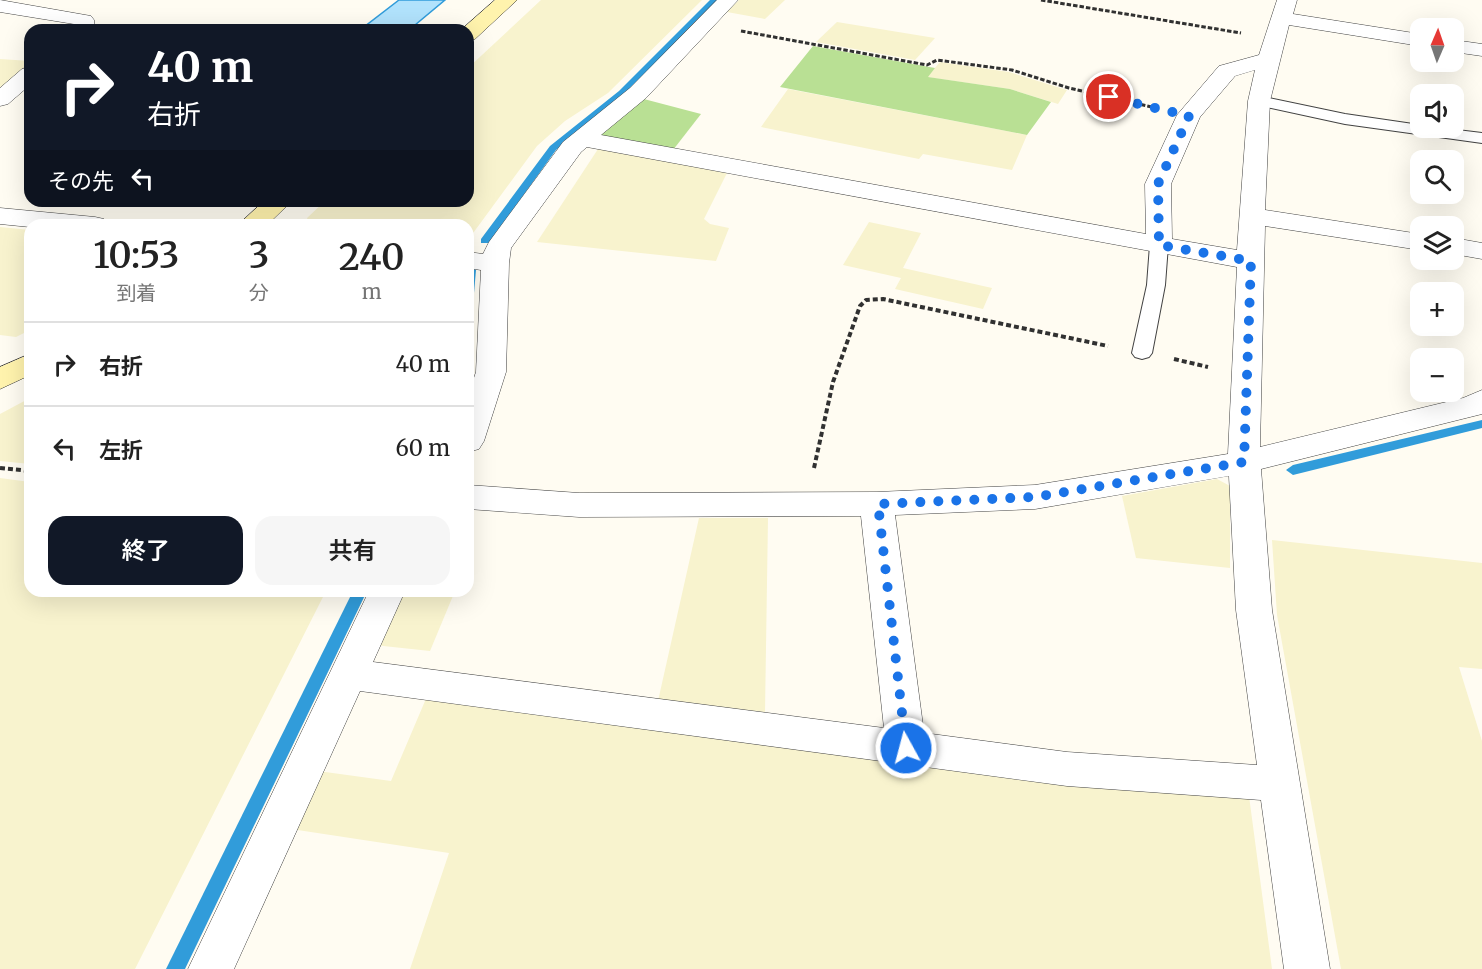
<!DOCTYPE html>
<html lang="ja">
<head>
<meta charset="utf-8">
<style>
	body { margin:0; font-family:Merriweather,"Noto Sans JP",serif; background:#f6f6f6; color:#222; height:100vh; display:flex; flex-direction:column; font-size:22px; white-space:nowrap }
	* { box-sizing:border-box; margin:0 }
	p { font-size:20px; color:#767676 }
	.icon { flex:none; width:33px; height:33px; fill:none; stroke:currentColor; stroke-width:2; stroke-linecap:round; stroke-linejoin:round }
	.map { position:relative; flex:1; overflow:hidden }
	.side { position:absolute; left:24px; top:219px; width:450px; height:378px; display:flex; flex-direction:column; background:#fff; border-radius:18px; box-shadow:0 6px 24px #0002 }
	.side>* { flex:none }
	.guide { position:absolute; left:24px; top:24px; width:450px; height:183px; border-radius:18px; box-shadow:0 6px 24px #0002; background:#111827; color:#fff; overflow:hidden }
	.needle { width:39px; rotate:2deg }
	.controls { position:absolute; left:1410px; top:18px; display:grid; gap:12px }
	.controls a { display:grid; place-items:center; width:54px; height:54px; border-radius:12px; background:#fff; box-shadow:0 6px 24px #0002; font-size:30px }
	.pin { position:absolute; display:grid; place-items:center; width:51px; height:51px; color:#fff; margin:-26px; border:3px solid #fff; border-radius:50%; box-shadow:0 2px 6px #0007 }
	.me { position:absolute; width:66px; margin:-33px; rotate:353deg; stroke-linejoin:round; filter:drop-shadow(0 0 4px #0008) }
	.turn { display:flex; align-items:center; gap:21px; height:126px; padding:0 24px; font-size:27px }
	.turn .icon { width:78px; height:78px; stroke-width:2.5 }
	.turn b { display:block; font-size:42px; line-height:51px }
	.then { display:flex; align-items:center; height:57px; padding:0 24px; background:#0003; gap:12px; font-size:22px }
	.eta { display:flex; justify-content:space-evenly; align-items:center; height:102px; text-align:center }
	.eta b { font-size:36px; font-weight:600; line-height:42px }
	.cta { display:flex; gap:12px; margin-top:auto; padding:12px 24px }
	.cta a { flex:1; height:69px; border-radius:18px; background:#111827; color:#fff; font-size:24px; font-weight:600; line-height:69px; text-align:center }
	.cta a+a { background:#f6f6f6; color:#222 }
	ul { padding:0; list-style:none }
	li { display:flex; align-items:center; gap:18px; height:84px; padding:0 24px; border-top:2px solid #e0e0e0 }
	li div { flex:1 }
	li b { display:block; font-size:22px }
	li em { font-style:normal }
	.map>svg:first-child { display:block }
	.farmland { fill:#f8f3ce }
	.forest { fill:#b9e094 }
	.water { fill:#b1e2fc; stroke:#319cda; stroke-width:1.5 }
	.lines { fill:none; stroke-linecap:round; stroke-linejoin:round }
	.stream { fill:#319cda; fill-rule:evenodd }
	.lane-casing { stroke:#424242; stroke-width:2 }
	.street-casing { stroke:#424242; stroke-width:1 }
	.secondary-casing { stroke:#313131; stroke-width:1 }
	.path-far1 { stroke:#313131; stroke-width:3; stroke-dasharray:4.5 2; stroke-linecap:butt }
	.path { stroke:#313131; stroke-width:4; stroke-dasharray:5 3; stroke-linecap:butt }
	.lane { fill:#fff; fill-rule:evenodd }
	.street { fill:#fff; fill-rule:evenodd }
	.secondary { fill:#fff3ad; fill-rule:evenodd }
	.route { stroke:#1a73e8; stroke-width:10; stroke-dasharray:0 18 }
</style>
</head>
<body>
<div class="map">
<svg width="1482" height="969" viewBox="0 0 1482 969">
	<rect width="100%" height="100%" fill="#fffcf2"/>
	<g class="farmland">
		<polygon points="541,0 702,0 608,93 565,121 537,146 468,240 468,225 310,225 307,218 325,201 468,201 468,68"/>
		<polygon points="739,0 785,0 765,19 727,12"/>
		<polygon points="837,22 935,38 915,60 816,42"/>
		<polygon points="0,59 30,61 30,66 4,87 0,87"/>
		<polygon points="940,62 1009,72 1067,90 1058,104 1010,89 927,77"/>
		<polygon points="788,89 1027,135 1012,170 923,154 919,159 761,127"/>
		<polygon points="600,146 729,169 704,219 710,224 729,228 716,261 537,242"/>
		<polygon points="869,222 921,233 903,268 992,288 983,309 895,289 901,278 843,265"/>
		<polygon points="0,227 30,230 30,330 16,337 0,335"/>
		<polygon points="30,398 30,464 0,461 0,414"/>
		<polygon points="0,478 30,482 30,591 326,591 135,969 0,969"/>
		<polygon points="1217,479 1230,486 1230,568 1136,558 1122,496"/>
		<polygon points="699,518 768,518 765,712 658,701"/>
		<polygon points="1272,540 1482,563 1482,669 1459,667 1482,741 1482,969 1341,969 1277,615"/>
		<polygon points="398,591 455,591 430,651 374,645"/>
		<polygon points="428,694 1142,792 1249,796 1272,969 410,969 449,853 291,829 318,771 391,781"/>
	</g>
	<g class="forest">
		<polygon points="813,46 935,68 928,77 1010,89 1051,102 1027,135 780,87"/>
		<polygon points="640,98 701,114 673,150 601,136 598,131"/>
	</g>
	<polygon class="water" points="399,0 445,0 409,30 364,27"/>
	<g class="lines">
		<g class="stream">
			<polygon points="710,0 719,0 625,95 556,150 489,243 481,243 481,239 550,146 619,91"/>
			<polygon points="468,267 476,270 474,293 468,296"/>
			<polygon points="1482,420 1482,428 1293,475 1286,470 1293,465"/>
			<polygon points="353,591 367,591 185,969 166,969"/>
		</g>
		<g class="lane-casing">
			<g id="lane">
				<polygon points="1259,96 1345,114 1420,125 1420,128 1441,128 1482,133 1482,143 1345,124 1253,104 1251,101"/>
				<polygon points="1159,240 1165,241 1168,245 1165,285 1152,353 1149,357 1142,359 1135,357 1132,353 1147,285 1150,245 1153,241"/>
			</g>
		</g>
		<g class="street-casing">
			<g id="street">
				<polygon points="0,0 91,16 94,20 95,30 73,30 74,24 0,12"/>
				<path d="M717 0H738L646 98 601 135 1146 234 1145 184 1177 115 1219 66 1259 55 1277 0H1297L1293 14 1420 34V46L1289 25 1270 101 1265 210 1420 234V250L1265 226 1260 447 1463 398 1482 390V414L1261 469 1272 610 1330 969H1284L1261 800 1067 786 360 691 234 969H188L369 591H405L373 662 884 728 861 516 579 517 468 509V485L579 493 877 492 1035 485 1228 454 1237 267 587 147 581 152 511 248 509 263 506 372 484 441 479 449 468 452V395L476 372 481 270 468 268V252L483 254 489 242 563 142 630 88ZM1255 70 1248 101 1237 250 1172 239 1171 184 1200 117 1235 76ZM1229 476 1236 610 1257 765 1067 752 924 733 895 515 1035 509Z"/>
				<polygon points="1454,40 1482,44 1482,56 1454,52"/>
				<polygon points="30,67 30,85 8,104 0,106 0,88 22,69"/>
				<polygon points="0,208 95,217 104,219 108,225 30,227 0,224"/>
				<polygon points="1454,238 1482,243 1482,259 1454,254"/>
			</g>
		</g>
		<g class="secondary-casing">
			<g id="secondary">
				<polygon points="495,0 517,0 475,39 468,41 468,30 461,30"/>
				<polygon points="264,201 292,201 267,225 238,225"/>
				<polygon points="30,354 30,375 0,389 0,367"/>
			</g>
		</g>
		<g class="path-far1">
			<polyline points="1041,0 1241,33"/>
			<polyline points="741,31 927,65 937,60 1012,70 1069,88 1156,108"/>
		</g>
		<g class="path">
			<polyline points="1174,359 1208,367"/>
			<polyline points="0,468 30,471"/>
			<polyline points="814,468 833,382 860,306 866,300 883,299 1108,346"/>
		</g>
		<use href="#lane" class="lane"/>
		<use href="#street" class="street"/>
		<use href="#secondary" class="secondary"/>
	</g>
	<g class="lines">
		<polyline class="route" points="906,748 878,504 1035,497 1244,462 1251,261 1159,245 1158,184 1189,116 1109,97"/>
	</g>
</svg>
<div class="controls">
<a><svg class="needle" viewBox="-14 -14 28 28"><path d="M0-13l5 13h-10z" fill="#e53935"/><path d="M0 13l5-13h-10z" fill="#767676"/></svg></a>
<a><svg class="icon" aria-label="sound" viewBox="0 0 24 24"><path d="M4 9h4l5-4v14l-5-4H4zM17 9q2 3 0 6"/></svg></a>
<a><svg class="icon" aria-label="search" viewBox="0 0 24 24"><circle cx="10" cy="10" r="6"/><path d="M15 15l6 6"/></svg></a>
<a><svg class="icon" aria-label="layers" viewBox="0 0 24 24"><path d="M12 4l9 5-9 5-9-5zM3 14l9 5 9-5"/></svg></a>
<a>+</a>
<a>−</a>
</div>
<div class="pin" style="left:1109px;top:97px;background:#d93025"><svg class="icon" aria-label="arrive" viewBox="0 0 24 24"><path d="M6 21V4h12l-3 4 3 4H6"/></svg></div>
<svg class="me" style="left:906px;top:748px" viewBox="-20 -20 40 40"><circle r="17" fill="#1a73e8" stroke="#fff" stroke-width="3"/><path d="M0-11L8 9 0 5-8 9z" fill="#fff"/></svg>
<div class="guide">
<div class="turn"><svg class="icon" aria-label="right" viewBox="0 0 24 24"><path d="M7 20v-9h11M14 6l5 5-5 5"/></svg><div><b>40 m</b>右折</div></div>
<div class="then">その先<svg class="icon" aria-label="left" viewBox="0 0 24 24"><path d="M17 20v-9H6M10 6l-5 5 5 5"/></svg></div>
</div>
<section class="side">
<div class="eta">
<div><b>10:53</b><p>到着</p></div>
<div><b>3</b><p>分</p></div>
<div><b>240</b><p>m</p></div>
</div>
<ul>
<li><svg class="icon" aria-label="right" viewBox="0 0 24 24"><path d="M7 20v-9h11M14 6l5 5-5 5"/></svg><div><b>右折</b></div><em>40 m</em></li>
<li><svg class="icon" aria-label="left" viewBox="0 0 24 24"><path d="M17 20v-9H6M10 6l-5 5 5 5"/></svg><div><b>左折</b></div><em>60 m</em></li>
</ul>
<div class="cta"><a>終了</a><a>共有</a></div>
</section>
</div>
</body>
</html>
